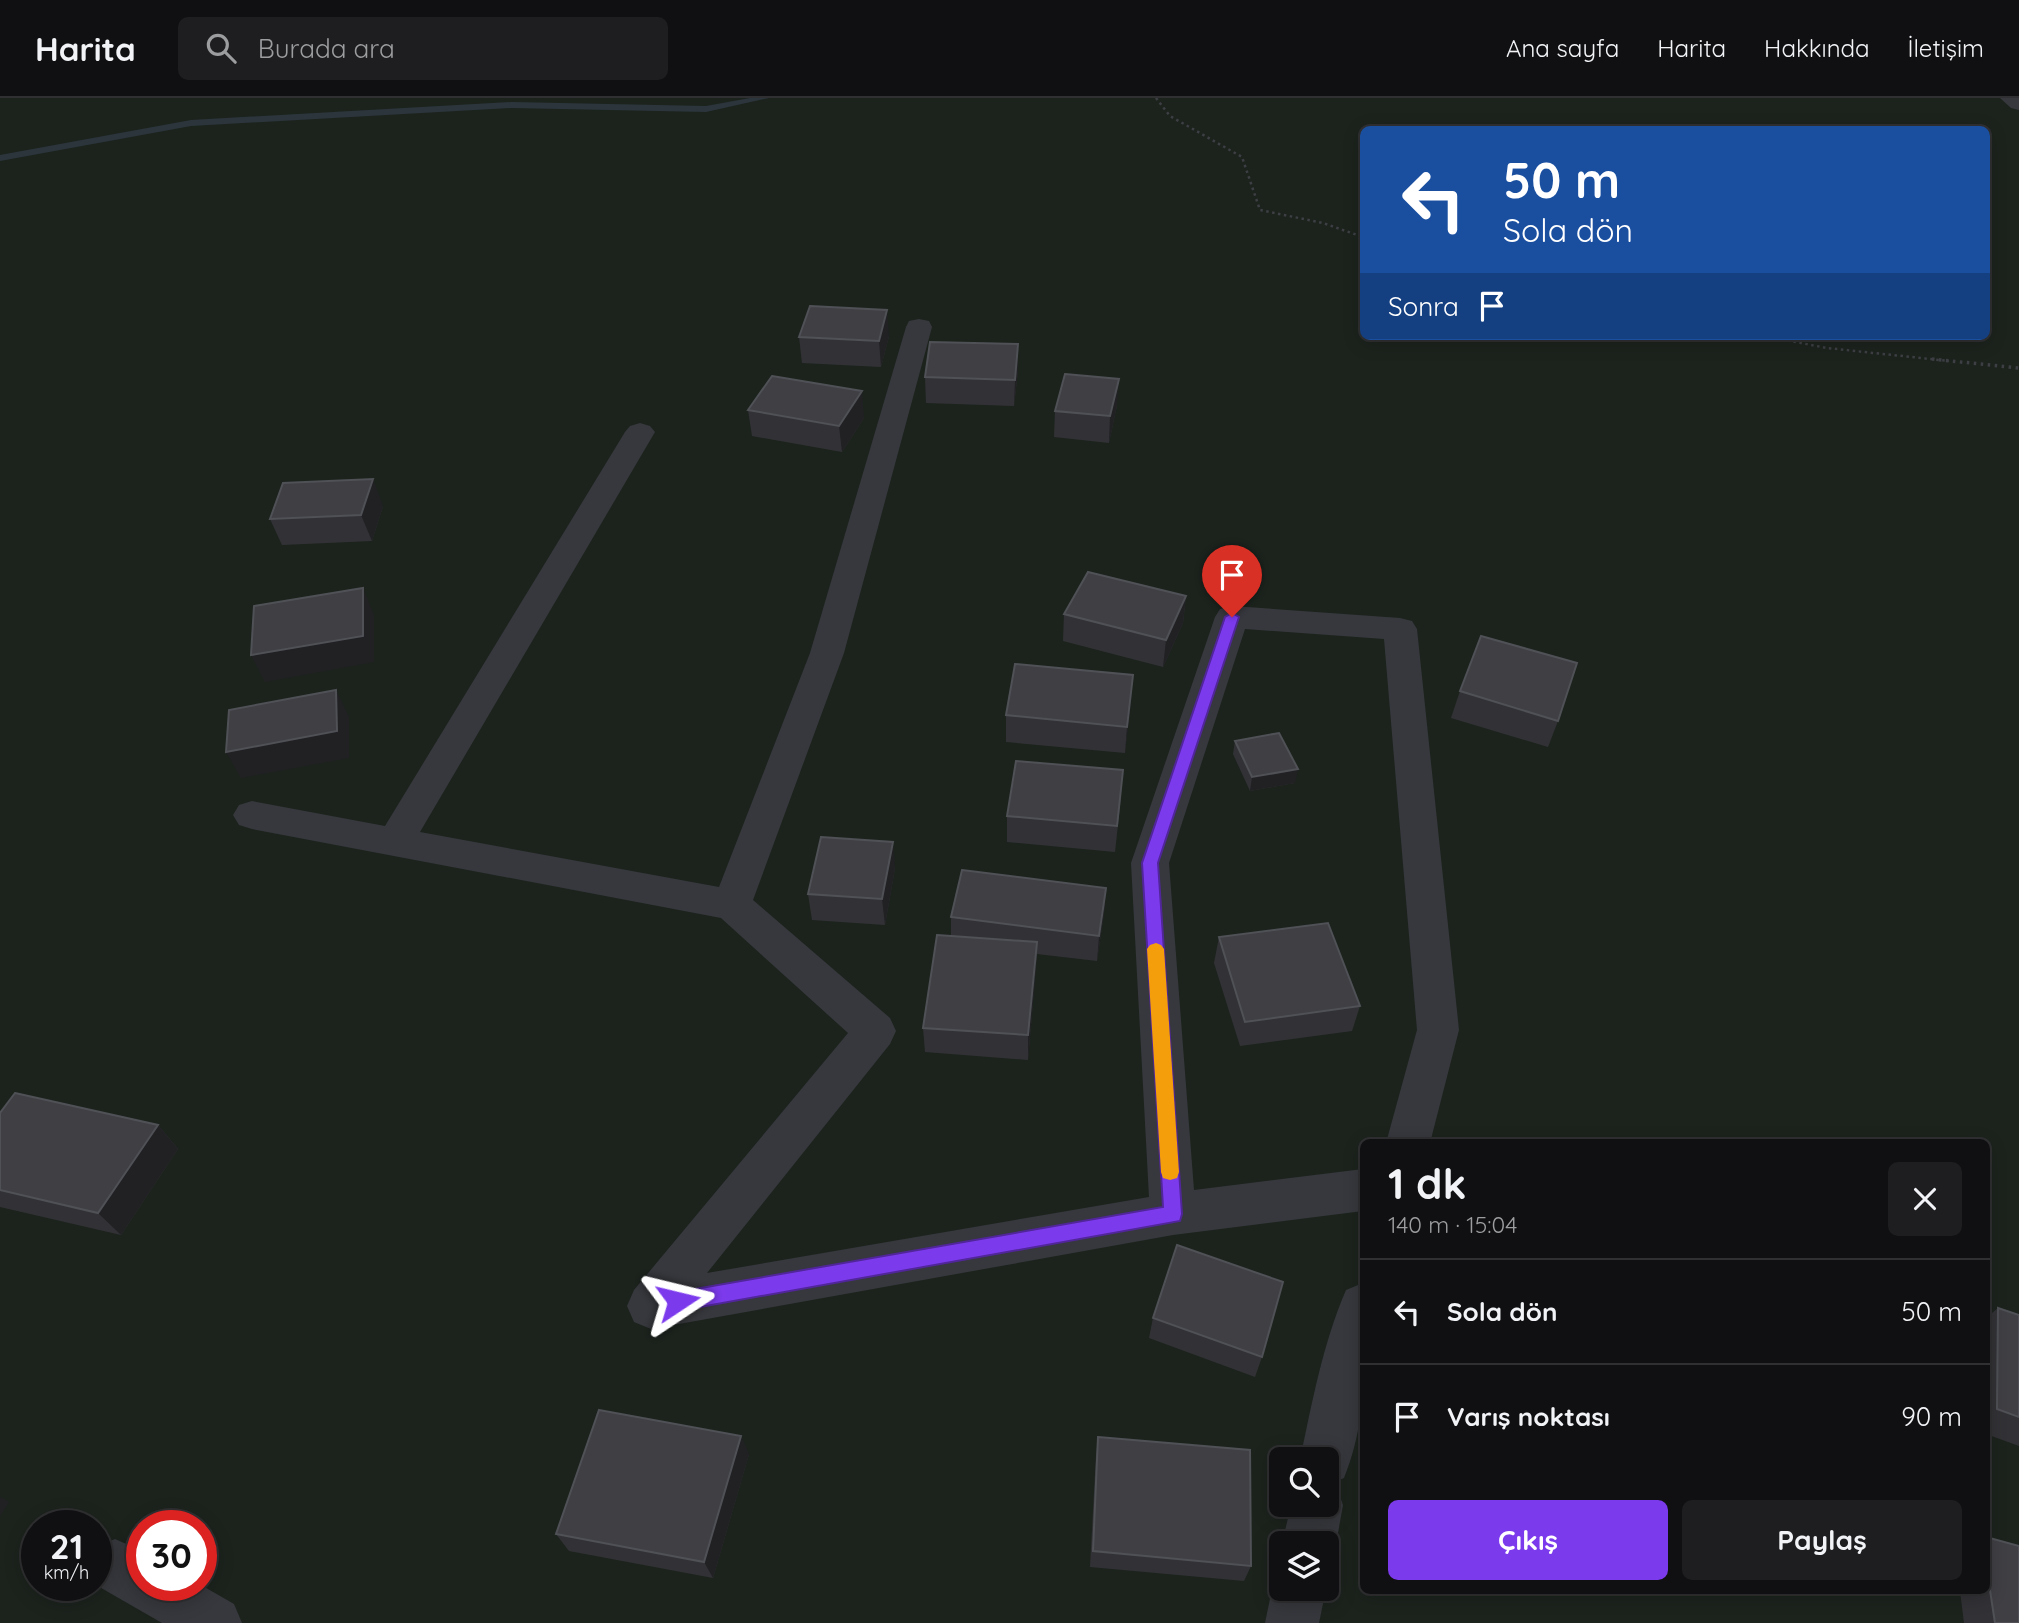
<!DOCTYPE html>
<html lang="tr">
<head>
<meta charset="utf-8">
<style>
	body { margin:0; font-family:Quicksand,sans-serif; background:#1e1e20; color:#f1f3f6; height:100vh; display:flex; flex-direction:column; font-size:26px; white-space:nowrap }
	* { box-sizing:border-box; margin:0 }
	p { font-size:23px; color:#9c9d9f }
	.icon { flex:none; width:38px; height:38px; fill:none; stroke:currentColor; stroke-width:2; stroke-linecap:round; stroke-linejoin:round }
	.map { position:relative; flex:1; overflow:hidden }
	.details { position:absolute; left:1360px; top:1041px; width:630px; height:455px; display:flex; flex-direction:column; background:#101012; border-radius:10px; box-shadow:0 4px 18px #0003,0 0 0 2px #303032 }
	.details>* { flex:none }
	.hud { position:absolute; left:1360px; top:28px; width:630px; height:214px; border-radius:10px; box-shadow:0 4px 18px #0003,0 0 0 2px #303032; background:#1a4fa0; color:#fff; overflow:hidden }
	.tools { position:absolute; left:1269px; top:1349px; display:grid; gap:14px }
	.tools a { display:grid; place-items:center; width:70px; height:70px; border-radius:10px; background:#101012; box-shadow:0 4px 18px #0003,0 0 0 2px #303032; font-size:35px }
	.speed { position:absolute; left:21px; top:1412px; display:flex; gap:14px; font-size:35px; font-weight:700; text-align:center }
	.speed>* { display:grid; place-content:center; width:91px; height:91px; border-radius:50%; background:#101012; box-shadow:0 4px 18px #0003,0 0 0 2px #303032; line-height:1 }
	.speed small { font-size:18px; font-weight:400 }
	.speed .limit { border:10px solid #d22; background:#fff; color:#111 }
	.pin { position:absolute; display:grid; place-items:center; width:60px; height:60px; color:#fff; margin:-72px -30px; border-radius:50% 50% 50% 0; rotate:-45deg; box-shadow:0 0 7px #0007 }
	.pin .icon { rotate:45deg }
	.me { position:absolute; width:77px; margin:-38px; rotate:80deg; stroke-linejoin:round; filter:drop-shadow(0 0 5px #0008) }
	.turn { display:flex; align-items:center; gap:24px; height:147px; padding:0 28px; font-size:32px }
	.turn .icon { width:91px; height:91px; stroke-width:2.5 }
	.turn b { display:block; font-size:49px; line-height:60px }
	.then { display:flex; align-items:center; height:66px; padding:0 28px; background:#0003; gap:14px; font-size:26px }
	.round { display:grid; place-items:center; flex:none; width:74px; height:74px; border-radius:10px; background:#1e1e20 }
	.summary { display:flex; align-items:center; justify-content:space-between; height:119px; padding:0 28px }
	h1 { font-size:42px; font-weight:800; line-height:52px }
	.primary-button { display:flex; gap:14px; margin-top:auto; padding:14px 28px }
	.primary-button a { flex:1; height:80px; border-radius:10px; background:#7c3aed; color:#fff; font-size:28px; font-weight:800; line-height:80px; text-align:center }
	.primary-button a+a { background:#1e1e20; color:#f1f3f6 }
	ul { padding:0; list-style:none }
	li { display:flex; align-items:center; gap:21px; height:105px; padding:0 28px; border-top:2px solid #303032 }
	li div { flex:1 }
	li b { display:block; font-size:26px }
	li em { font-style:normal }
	header { display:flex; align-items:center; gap:42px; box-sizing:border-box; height:98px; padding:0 35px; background:#101012; border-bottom:2px solid #303032 }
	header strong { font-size:33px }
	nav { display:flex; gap:38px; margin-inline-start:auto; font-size:24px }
	.search { width:490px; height:63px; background:#1e1e20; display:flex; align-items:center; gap:18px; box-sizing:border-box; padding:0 24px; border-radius:10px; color:#9c9d9f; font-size:26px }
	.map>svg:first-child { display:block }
	.green { fill:#1c231d; fill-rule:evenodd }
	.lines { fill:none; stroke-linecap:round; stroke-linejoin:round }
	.stream { fill:#2c353c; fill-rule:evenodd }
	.path-far1 { stroke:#3d3f44; stroke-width:2.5; stroke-dasharray:2.5 3.5; stroke-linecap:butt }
	.path { stroke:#3d3f44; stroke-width:3.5; stroke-dasharray:2.5 4.5; stroke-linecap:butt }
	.minor { fill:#37383d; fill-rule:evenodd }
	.wall { fill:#323236 }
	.shaded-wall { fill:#212124 }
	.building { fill:#3f3f44; stroke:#4f5156; stroke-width:2 }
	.route { fill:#7c3aed; stroke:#51269a; stroke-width:2 }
	.slow { fill:#f59e0b }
</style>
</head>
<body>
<header>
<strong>Harita</strong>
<div class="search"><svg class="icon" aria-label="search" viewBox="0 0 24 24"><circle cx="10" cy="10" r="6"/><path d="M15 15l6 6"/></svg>Burada ara</div>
<nav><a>Ana sayfa</a><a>Harita</a><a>Hakkında</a><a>İletişim</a></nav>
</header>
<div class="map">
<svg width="2019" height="1525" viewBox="0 0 2019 1525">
	<rect width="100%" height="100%" fill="#161618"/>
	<path class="green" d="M0 0H2019V1525H0ZM1363 32H1986V238H1363ZM1363 1045H1986V1493H1363ZM1281 1362H1326V1407H1281ZM37 1428H96V1488H37ZM142 1428H201V1488H142ZM1281 1446H1326V1491H1281Z"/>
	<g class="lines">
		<polygon class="stream" points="750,0 769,0 706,14 512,10 191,28 0,63 0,57 191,22 512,4 706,8"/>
		<g class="path-far1">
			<polyline points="1156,0 1170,18 1242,59 1260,112 1323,125 1363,139"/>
			<polyline points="1764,238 1827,250 1949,263"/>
		</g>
		<polyline class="path" points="1932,261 2019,270"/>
		<g class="minor">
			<polygon points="2000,0 2019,0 2019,12 2011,10"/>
			<polygon points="919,221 929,223 932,229 844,555 753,802 890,920 896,933 890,946 707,1175 1149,1099 1131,765 1215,519 1220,511 1232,508 1400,520 1412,523 1417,531 1459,932 1430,1045 1386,1045 1417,932 1384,541 1245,531 1169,765 1194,1092 1363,1071 1363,1113 1173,1137 651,1231 634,1224 627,1208 634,1192 848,935 721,820 252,731 239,727 233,717 239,707 252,703 385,728 625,334 630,328 640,325 650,328 655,334 420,734 719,789 810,555 906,229 909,223"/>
			<path d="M1363 1185C1366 1248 1369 1320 1344 1380L1330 1386 1336 1388 1343 1407 1336 1446 1326 1465V1446H1282L1291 1407H1326V1362H1300C1312 1305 1323 1245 1346 1192Z"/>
			<polygon points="115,1441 142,1453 142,1488 201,1487 234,1506 242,1525 162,1525 96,1487 96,1449"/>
			<polygon points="1281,1471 1281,1491 1326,1491 1319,1525 1265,1525 1272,1491"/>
		</g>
	</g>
	<g class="wall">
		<polygon points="889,238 881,269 802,265 799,239"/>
		<polygon points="1018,272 1014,308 926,305 925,279"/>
		<polygon points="1117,307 1109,345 1054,339 1055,313"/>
		<polygon points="748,312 864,320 842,354 752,338"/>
		<polygon points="383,408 372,443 282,447 270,421"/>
		<polygon points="1186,498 1183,525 1163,569 1063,543 1064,516"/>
		<polygon points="1133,577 1125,655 1006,644 1006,617"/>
		<polygon points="1460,593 1558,623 1548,649 1451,620"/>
		<polygon points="1235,643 1295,685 1250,693 1233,656"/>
		<polygon points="1121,699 1115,754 1007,744 1007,718"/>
		<polygon points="895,770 885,827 812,822 808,796"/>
		<polygon points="1106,790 1104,815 1097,863 1037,856 1028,962 925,954 923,930 951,838 951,819"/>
		<polygon points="1219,839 1360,908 1352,933 1240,948 1214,865"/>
		<polygon points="0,1015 158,1027 178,1051 121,1137 0,1109"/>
		<polygon points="1998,1210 2019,1217 2019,1348 1986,1336 1986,1220"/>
		<polygon points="1153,1220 1262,1259 1255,1279 1149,1240"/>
		<polygon points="1098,1339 1251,1468 1244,1483 1090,1469 1096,1357"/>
		<polygon points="749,1356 713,1480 569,1453 556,1436"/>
		<polygon points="1986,1439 2019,1525 1964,1525 1960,1493 1986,1493"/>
	</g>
	<g class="shaded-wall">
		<polygon points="887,212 889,238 881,269 879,243"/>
		<polygon points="1018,246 1018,272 1014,308 1015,282"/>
		<polygon points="1119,281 1117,307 1109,345 1110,318"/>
		<polygon points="862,293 864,320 842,354 839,328"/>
		<polygon points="373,381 383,408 372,443 361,417"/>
		<polygon points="363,490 374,517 374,564 265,584 251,557"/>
		<polygon points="1186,498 1183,525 1163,569 1166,542"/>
		<polygon points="1133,577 1131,604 1125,655 1127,629"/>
		<polygon points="336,592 349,619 349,660 241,680 226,654"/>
		<polygon points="1298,671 1295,685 1250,693 1252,679"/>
		<polygon points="893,744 895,770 885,827 882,801"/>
		<polygon points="1106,790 1104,815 1097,863 1099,838"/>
		<polygon points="1037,844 1036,869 1028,962 1028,937"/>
		<polygon points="158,1027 178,1051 121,1137 98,1115"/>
		<polygon points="741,1338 749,1356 713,1480 704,1464"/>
		<polygon points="0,1399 9,1404 0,1418"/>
	</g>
	<g class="building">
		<polygon points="810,208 887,212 879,243 799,239"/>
		<polygon points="930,244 1018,246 1015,282 925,279"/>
		<polygon points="1065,276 1119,281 1110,318 1055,313"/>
		<polygon points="772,278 862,293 839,328 748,312"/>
		<polygon points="373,381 361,417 270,421 283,385"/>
		<polygon points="1088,474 1186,498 1166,542 1064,516"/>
		<polygon points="363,490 363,538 251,557 254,508"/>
		<polygon points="1481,538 1577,565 1558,623 1460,593"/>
		<polygon points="1015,566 1133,577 1127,629 1006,617"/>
		<polygon points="336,592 337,633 226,654 229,612"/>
		<polygon points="1279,635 1298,671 1252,679 1235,643"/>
		<polygon points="1016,663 1123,672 1117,728 1007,718"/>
		<polygon points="821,739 893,744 882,801 808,796"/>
		<polygon points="962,772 1106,790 1099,838 951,819"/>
		<polygon points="1328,825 1360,908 1245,924 1219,839"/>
		<polygon points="937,837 1037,844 1028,937 923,930"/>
		<polygon points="15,995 158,1027 98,1115 0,1092 0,1015"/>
		<polygon points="1177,1147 1283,1184 1262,1259 1153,1220"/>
		<polygon points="1998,1210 2019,1217 2019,1319 1997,1311"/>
		<polygon points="599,1312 741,1338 704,1464 556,1436"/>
		<polygon points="1098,1339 1250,1352 1251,1468 1093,1453"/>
		<polygon points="1986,1439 2019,1448 2019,1525 1995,1525 1986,1466"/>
	</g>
	<polygon class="route" points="1232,515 1239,519 1158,765 1182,1116 1180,1123 678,1213 671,1210 668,1203 671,1197 678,1194 1163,1109 1142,765 1225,519"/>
	<polygon class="slow" points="1156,845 1161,847 1164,851 1179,1074 1177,1080 1170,1082 1163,1080 1161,1074 1147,851 1150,847"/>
</svg>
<div class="tools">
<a><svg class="icon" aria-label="search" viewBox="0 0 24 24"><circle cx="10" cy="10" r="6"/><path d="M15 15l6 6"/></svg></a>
<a><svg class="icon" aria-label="layers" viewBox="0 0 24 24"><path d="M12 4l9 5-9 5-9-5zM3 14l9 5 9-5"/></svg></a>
</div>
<div class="speed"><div>21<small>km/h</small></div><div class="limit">30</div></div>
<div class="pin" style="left:1232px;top:519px;background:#d93025"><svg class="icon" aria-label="arrive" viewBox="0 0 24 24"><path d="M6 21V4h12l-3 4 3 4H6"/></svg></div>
<svg class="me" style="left:678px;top:1203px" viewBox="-20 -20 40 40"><path d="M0-17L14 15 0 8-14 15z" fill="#7c3aed" stroke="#fff" stroke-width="4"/></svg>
<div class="hud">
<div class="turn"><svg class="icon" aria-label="left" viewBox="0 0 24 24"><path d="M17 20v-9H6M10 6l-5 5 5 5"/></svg><div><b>50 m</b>Sola dön</div></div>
<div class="then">Sonra<svg class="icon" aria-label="arrive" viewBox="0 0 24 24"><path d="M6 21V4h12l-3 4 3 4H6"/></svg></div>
</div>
<section class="details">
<div class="summary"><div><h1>1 dk</h1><p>140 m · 15:04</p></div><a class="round"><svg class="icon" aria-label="close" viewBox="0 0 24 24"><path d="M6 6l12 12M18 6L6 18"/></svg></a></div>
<ul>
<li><svg class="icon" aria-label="left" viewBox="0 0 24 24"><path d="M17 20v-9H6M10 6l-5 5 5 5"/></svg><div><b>Sola dön</b></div><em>50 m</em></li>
<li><svg class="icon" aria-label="arrive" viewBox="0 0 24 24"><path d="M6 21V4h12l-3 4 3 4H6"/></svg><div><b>Varış noktası</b></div><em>90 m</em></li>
</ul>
<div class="primary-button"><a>Çıkış</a><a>Paylaş</a></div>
</section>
</div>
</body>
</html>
